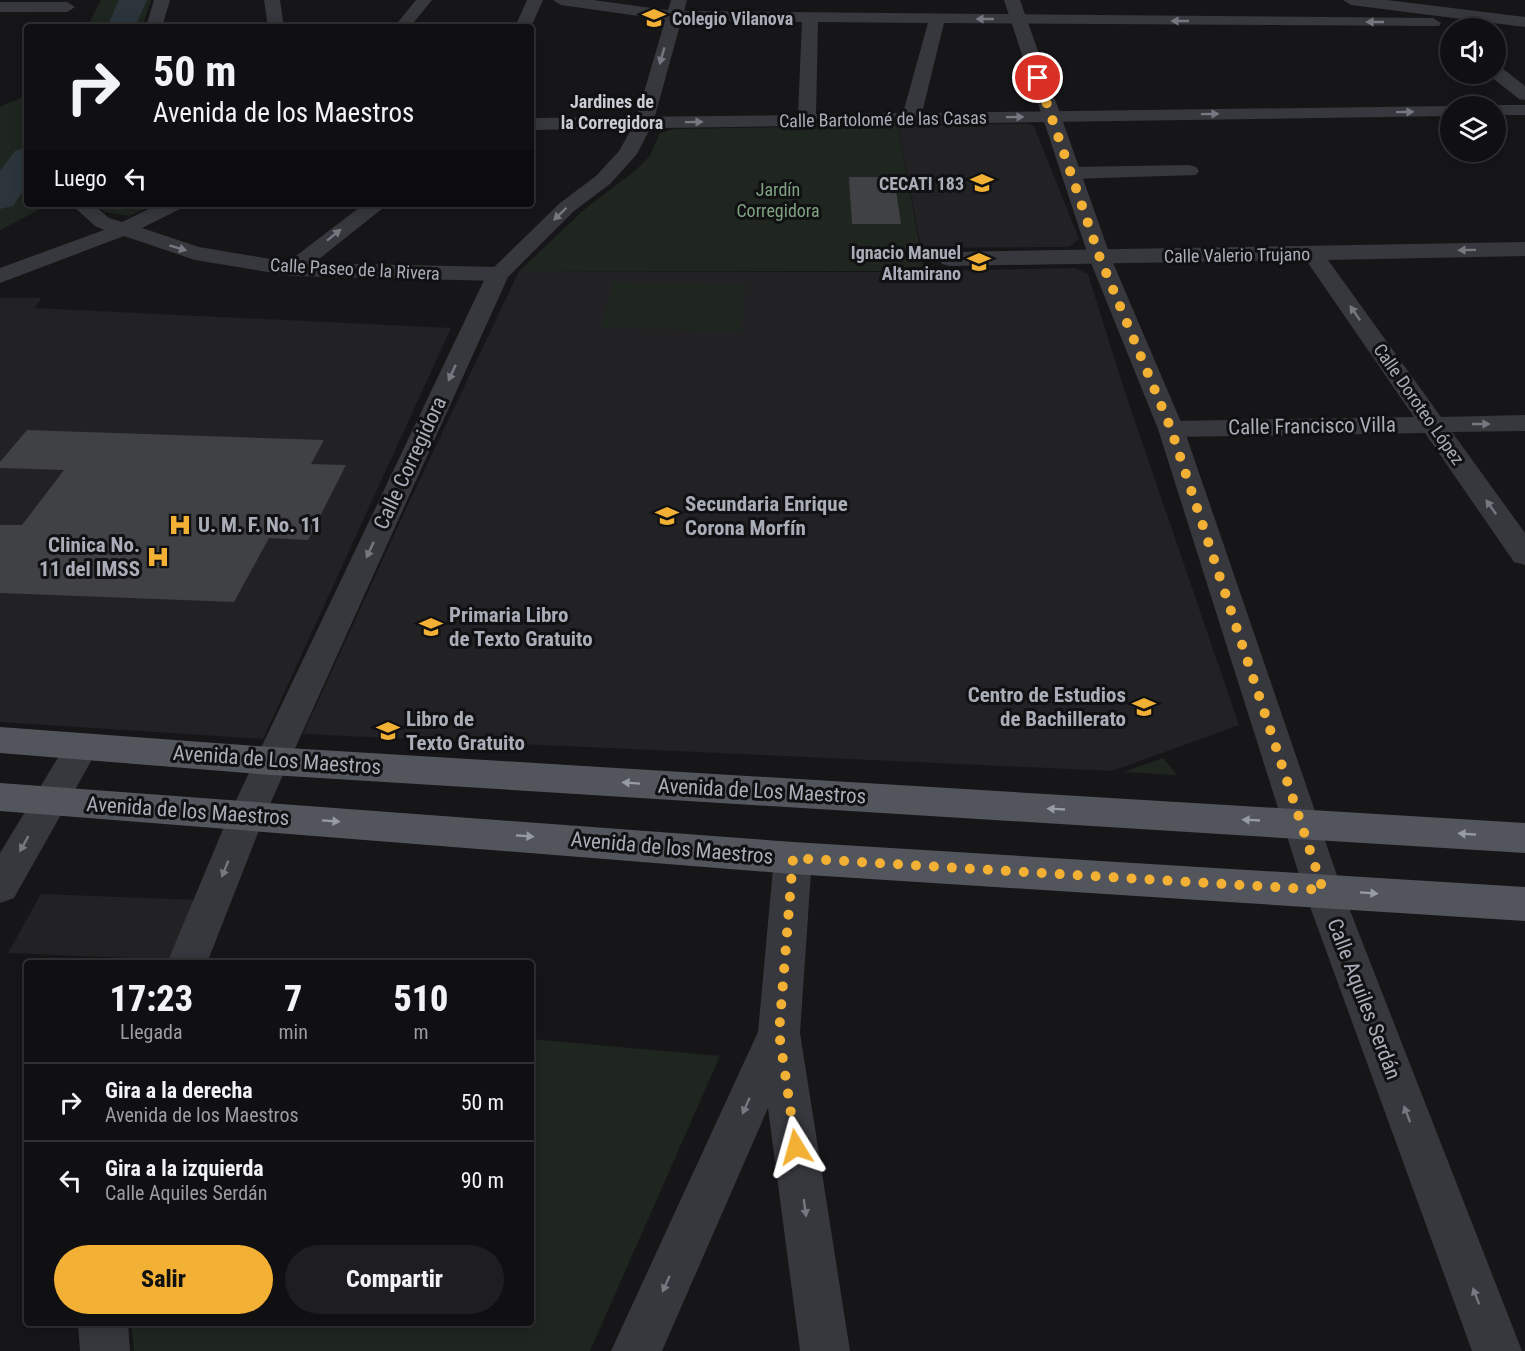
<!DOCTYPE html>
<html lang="es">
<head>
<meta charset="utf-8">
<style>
	body { margin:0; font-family:"Roboto Condensed",sans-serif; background:#1e1e20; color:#f1f3f6; height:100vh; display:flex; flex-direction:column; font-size:22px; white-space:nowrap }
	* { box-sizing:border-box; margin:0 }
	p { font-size:20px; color:#9c9d9f }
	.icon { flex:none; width:33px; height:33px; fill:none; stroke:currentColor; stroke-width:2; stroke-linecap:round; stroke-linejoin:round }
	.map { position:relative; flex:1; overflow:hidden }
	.drawer { position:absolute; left:24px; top:960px; width:510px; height:366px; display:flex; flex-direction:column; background:#101012; border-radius:6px; box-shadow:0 3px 15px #0003,0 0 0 2px #303032 }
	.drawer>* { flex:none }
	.banner { position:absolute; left:24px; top:24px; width:510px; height:183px; border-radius:6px; box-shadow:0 3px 15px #0003,0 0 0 2px #303032; background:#101012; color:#f1f3f6; overflow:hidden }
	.buttons { position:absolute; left:1440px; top:18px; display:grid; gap:12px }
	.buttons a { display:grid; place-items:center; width:66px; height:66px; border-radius:50%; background:#101012; box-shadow:0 3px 15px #0003,0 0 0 2px #303032; font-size:30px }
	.pin { position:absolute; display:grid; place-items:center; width:51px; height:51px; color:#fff; margin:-26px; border:3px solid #fff; border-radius:50%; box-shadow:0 2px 6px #0007 }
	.me { position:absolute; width:66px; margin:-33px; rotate:352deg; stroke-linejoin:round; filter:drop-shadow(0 0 4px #0008) }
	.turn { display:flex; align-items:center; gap:21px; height:126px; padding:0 30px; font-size:27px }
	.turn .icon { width:78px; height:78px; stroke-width:2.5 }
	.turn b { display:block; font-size:42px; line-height:51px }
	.then { display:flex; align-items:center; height:57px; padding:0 30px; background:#0003; gap:12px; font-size:22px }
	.eta { display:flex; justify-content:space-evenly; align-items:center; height:102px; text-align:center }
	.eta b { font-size:36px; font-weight:800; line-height:42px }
	.action { display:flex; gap:12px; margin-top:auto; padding:12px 30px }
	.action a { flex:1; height:69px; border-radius:36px; background:#f2b134; color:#111; font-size:24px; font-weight:800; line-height:69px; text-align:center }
	.action a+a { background:#1e1e20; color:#f1f3f6 }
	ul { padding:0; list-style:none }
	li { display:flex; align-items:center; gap:18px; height:78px; padding:0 30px; border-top:2px solid #303032 }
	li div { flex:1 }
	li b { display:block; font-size:22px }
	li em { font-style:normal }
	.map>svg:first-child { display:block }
	.built { fill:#222225 }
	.green { fill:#1e261f }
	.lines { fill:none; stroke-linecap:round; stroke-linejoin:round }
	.river { fill:#2c353c; fill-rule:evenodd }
	.building { fill:#404145 }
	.minor { fill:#37383d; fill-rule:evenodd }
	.tertiary { fill:#37383d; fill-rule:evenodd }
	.primary { fill:#53555c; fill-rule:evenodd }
	.oneway { fill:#757881 }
	.oneway2 { fill:#979ba6 }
	.route { stroke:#f2b134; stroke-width:10; stroke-dasharray:0 18 }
	.labels { text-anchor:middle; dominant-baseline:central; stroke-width:6; stroke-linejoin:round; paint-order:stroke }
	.far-poi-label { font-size:18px; font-weight:bold; fill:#a8adb8; stroke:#111113; text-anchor:end }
	.far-neighbourhood-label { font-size:18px; font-weight:bold; fill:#c9ccd4; stroke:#111113 }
	.far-street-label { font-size:18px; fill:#a8adb8; stroke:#111113 }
	.far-park-label { font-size:18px; fill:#7fa381; stroke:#111113 }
	.street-label { font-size:21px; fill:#a8adb8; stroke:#111113 }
	.poi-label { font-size:21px; font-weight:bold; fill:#a8adb8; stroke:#111113; text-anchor:start }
</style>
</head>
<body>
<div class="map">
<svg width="1525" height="1351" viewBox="0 0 1525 1351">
	<rect width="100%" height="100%" fill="#161618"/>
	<g class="built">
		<polygon points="1029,124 1034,126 1079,239 1069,247 921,248 898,125"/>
		<polygon points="1075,268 1088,274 1125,392 1239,725 1112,771 303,734 404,513 519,271 877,272"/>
		<polygon points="0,298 41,298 35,308 451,328 263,739 0,722"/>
		<polygon points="41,894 200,900 173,960 8,953"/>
	</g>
	<g class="green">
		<polygon points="101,0 151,0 142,27 87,27"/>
		<polygon points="27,95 27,204 50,204 0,230 0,107"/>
		<polygon points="898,125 924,271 519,271 586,208 636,170 649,157 660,133 675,129"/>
		<polygon points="98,204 156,204 129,216 104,212"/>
		<polygon points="613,282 746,284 741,331 601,328"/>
		<polygon points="1163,758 1177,775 1124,772"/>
		<polygon points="531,1039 720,1056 590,1351 134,1351 131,1323 531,1323"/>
	</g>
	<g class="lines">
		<g class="river">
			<polygon points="119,0 147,0 135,27 107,27"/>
			<polygon points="27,147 27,185 13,206 0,209 0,171 15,151"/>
		</g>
	</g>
	<g class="building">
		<polygon points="849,177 894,177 901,224 852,224"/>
		<polygon points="27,430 324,440 311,464 346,465 308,540 269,538 234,602 0,593 0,525 22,525 64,470 0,468 0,462"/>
	</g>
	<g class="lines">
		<g class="minor">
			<polygon points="154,0 170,0 162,27 146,27"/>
			<polygon points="264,0 280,0 284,27 268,27"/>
			<polygon points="416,0 432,0 410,27 394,27"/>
			<polygon points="527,0 543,0 531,27 515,27"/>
			<path d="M553 0H593L674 11 1433 18 1441 23 1439 26 944 23 922 113 1450 106H1454H1450V116L531 130V118L798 115 802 22 674 21 561 5ZM818 22 928 23 903 113 816 114Z"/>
			<polygon points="0,2 67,2 75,7 67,12 0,12"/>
			<polygon points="1496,105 1525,105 1525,115 1496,115 1496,106 1489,106"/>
			<polygon points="1189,165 1196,167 1199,171 1196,175 1071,179 1064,177 1061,173 1064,169 1071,167"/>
			<polygon points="71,204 93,204 109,218 122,222 159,204 185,204 182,208 142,228 199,247 288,262 364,204 388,204 314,263 498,267 506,269 509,274 506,279 498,281 292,276 195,260 124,236 0,283 0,268 104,230 95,226"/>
			<polygon points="1525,242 1525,256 1328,260 1441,417 1525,415 1525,431 1452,432 1525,533 1525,565 1514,562 1425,433 1171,437 1162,435 1158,429 1162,423 1171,421 1414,417 1306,260 950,266 942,264 939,259 942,254 950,252"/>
			<polygon points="82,734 94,738 99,747 14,898 0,903 0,853 70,738"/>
			<polygon points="247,800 260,805 265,815 207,963 167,963 229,815 234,805"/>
			<polygon points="793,842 806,847 812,858 800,1033 850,1351 800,1351 768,1108 662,1351 611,1351 758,1032 774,858 780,847"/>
			<polygon points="78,1323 128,1323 130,1351 80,1351"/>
		</g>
		<g class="tertiary">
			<polygon points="671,0 687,0 653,123 637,154 610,184 574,211 508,277 265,815 260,825 247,830 234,825 229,815 487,274 560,203 596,176 619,151 635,123"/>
			<polygon points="1004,0 1020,0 1111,258 1184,429 1342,890 1522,1351 1472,1351 1304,890 1158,429 1089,258"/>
			<polygon points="1343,0 1387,0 1525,17 1525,27 1351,5"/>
			<polygon points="1496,67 1502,68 1525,86 1525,100 1519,99 1490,76 1488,74 1496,74"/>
		</g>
		<g class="primary">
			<polygon points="0,727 271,747 1525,823 1525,853 271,775 0,753"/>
			<polygon points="0,783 793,842 1525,887 1525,921 793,874 0,811"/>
		</g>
	</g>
	<defs><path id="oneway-solid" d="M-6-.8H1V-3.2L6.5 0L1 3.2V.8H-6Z" transform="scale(1.5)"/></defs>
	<g class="oneway">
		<use href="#oneway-solid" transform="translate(985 19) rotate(-180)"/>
		<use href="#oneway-solid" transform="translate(1180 21) rotate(-180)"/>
		<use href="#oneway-solid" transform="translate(1375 22) rotate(-180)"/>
		<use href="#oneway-solid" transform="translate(662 56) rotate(106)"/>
		<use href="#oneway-solid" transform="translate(1405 112) rotate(-1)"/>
		<use href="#oneway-solid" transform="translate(1210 114) rotate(-1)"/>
		<use href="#oneway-solid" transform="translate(1015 117) rotate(-1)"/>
		<use href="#oneway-solid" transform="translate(694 122) rotate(-1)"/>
		<use href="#oneway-solid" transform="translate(560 214) rotate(136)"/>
		<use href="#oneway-solid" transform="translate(334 235) rotate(-39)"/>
		<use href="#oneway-solid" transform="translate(178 248) rotate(17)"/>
		<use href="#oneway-solid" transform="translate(1467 250) rotate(179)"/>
		<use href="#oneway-solid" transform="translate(1355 313) rotate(-125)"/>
		<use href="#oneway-solid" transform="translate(452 373) rotate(115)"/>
		<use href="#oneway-solid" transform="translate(1481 424)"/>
		<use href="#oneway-solid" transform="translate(1491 507) rotate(-125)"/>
		<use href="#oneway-solid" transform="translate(370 550) rotate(115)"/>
		<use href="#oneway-solid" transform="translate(24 844) rotate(119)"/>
		<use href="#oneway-solid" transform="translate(225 869) rotate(112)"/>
		<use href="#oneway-solid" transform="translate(746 1106) rotate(114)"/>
		<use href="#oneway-solid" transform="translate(1407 1114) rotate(-111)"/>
		<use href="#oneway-solid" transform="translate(805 1208) rotate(82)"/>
		<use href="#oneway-solid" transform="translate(666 1284) rotate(114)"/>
		<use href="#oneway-solid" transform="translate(1476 1296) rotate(-111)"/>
	</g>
	<g class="oneway2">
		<use href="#oneway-solid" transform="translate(631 783) rotate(-176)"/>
		<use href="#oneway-solid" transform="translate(1056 809) rotate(-177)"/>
		<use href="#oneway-solid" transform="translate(1251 820) rotate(-177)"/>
		<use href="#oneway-solid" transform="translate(331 821) rotate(4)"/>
		<use href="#oneway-solid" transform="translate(1467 834) rotate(-176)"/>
		<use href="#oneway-solid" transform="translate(525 836) rotate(4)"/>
		<use href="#oneway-solid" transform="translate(1369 893) rotate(4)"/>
	</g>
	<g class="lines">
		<polyline class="route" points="796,1147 779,1033 793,858 1323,890 1171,429 1100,258 1038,78"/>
	</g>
	<defs>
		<g id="school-bare" transform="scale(1.8)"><path d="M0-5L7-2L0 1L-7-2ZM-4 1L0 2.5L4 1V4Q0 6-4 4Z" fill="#f2b134" stroke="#111113" stroke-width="2.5" paint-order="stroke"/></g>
		<g id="university-bare" transform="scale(1.8)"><path d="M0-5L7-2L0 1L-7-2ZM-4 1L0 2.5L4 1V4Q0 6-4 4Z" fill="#f2b134" stroke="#111113" stroke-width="2.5" paint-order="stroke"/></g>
		<g id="hospital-bare" transform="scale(1.8)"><path d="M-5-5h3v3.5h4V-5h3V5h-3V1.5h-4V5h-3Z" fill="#f2b134" stroke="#111113" stroke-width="2.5" paint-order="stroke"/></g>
	</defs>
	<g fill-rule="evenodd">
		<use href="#school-bare" x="654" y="18"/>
		<use href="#university-bare" x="982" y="183"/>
		<use href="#school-bare" x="979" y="262"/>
		<use href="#school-bare" x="667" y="516"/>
		<use href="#hospital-bare" x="180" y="525"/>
		<use href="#hospital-bare" x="158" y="557"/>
		<use href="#school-bare" x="431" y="627"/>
		<use href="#university-bare" x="1144" y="707"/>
		<use href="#school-bare" x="388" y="731"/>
	</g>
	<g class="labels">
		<g class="far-poi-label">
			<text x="672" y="18" text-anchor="start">Colegio Vilanova</text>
			<text x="964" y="183">CECATI 183</text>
			<text x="961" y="252">Ignacio Manuel<tspan x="961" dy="21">Altamirano</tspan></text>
		</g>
		<g class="far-neighbourhood-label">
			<text x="612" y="101">Jardines de<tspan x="612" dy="21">la Corregidora</tspan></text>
		</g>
		<g class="far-street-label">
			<text transform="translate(883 119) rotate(-1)">Calle Bartolomé de las Casas</text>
			<text transform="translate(1237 255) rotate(-1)">Calle Valerio Trujano</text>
			<text transform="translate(355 269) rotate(3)">Calle Paseo de la Rivera</text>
			<text transform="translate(1419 404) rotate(55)">Calle Doroteo López</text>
		</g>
		<g class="far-park-label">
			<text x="778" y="189">Jardín<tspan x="778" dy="21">Corregidora</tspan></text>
		</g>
		<g class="street-label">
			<text transform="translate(1312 426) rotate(-1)">Calle Francisco Villa</text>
			<text transform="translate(410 463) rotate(-65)">Calle Corregidora</text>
			<text transform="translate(277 760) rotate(4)">Avenida de Los Maestros</text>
			<text transform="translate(762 791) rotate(3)">Avenida de Los Maestros</text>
			<text transform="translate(188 811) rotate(4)">Avenida de los Maestros</text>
			<text transform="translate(672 848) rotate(5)">Avenida de los Maestros</text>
			<text transform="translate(1364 999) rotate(69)">Calle Aquiles Serdán</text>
		</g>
		<g class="poi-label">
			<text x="685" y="504">Secundaria Enrique<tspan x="685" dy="24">Corona Morfín</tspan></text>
			<text x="198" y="525">U. M. F. No. 11</text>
			<text x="140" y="545" text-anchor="end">Clinica No.<tspan x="140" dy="24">11 del IMSS</tspan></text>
			<text x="449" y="615">Primaria Libro<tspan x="449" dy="24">de Texto Gratuito</tspan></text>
			<text x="1126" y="695" text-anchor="end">Centro de Estudios<tspan x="1126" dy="24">de Bachillerato</tspan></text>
			<text x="406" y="719">Libro de<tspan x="406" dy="24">Texto Gratuito</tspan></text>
		</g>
	</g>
</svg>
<div class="buttons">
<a><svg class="icon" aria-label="sound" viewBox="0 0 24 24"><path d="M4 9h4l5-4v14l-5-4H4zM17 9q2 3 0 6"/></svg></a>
<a><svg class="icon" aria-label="layers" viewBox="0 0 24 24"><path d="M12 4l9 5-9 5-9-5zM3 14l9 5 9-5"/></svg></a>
</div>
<div class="pin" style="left:1038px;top:78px;background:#d93025"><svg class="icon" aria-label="arrive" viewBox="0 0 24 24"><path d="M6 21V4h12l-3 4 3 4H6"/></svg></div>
<svg class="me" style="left:796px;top:1147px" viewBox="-20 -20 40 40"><path d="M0-17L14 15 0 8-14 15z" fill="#f2b134" stroke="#fff" stroke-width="4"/></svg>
<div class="banner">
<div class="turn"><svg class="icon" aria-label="right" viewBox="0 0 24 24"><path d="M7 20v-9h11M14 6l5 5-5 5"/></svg><div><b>50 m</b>Avenida de los Maestros</div></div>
<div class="then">Luego<svg class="icon" aria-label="left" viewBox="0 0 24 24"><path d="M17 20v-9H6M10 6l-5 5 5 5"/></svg></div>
</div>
<section class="drawer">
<div class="eta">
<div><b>17:23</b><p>Llegada</p></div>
<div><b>7</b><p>min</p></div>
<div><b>510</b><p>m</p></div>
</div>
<ul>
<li><svg class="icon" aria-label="right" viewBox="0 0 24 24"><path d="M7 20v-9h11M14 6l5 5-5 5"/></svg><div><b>Gira a la derecha</b><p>Avenida de los Maestros</p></div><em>50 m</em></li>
<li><svg class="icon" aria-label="left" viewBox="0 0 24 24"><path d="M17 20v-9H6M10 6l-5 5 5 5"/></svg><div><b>Gira a la izquierda</b><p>Calle Aquiles Serdán</p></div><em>90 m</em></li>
</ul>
<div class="action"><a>Salir</a><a>Compartir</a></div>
</section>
</div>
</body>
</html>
